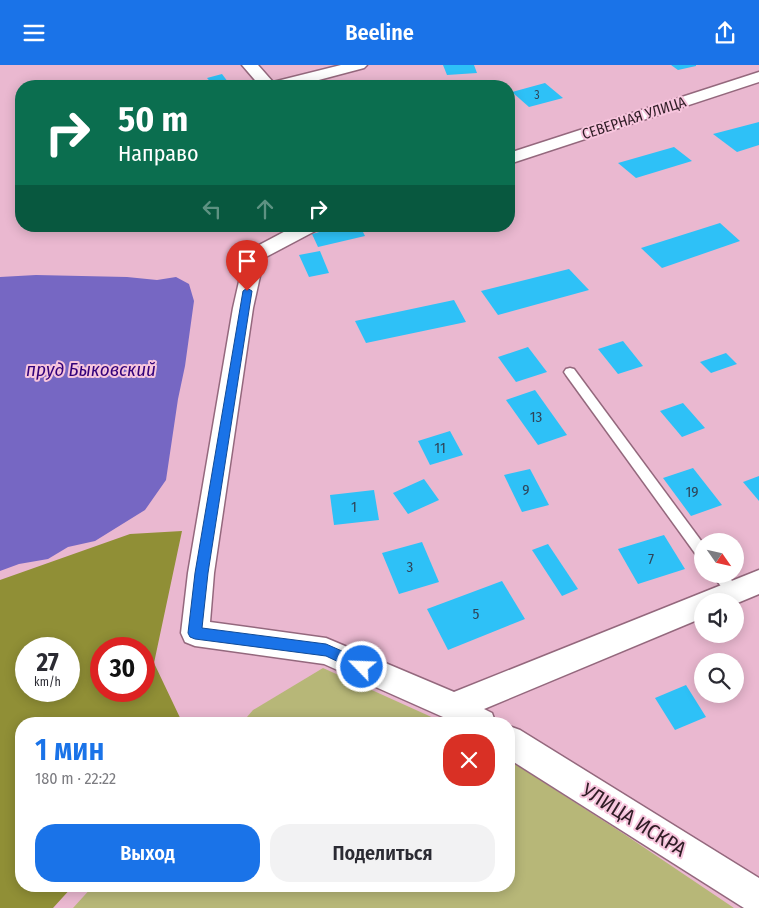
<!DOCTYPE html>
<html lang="ru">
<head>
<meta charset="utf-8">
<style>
	body { margin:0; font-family:"Fira Sans Condensed",sans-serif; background:#f2f2f3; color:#2b2b33; height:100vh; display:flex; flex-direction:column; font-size:19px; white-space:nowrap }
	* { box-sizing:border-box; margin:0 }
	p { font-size:16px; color:#7c7c81 }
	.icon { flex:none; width:28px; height:28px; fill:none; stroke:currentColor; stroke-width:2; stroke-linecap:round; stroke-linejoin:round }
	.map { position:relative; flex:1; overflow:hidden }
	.panel { position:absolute; left:15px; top:652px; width:500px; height:175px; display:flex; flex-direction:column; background:#fff; border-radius:20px; box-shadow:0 2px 12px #0003 }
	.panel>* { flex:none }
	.banner { position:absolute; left:15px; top:15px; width:500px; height:152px; border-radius:20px; box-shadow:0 2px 12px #0003; background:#0b6e4f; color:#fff; overflow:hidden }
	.needle { width:32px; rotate:124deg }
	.buttons { position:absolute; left:694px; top:468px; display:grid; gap:10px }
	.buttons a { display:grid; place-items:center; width:50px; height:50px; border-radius:50%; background:#fff; box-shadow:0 2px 12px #0003; font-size:25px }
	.speed { position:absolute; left:15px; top:572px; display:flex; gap:10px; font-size:25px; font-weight:700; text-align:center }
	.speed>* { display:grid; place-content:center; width:65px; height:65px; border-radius:50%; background:#fff; box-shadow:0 2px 12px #0003; line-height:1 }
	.speed small { font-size:12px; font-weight:400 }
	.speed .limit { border:8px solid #d22; background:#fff; color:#111 }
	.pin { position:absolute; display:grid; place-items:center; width:42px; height:42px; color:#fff; margin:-51px -21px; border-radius:50% 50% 50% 0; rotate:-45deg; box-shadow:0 0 5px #0007 }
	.pin .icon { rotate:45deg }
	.me { position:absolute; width:55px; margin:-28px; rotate:294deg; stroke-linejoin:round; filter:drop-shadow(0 0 4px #0008) }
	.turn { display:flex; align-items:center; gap:18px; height:105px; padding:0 20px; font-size:22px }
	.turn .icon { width:65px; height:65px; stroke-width:2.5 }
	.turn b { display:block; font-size:35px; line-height:42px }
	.lanes { display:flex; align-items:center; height:48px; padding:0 20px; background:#0003; justify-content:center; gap:25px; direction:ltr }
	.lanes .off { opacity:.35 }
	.round { display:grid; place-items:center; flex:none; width:52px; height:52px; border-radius:20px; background:#f2f2f3 }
	.overview { display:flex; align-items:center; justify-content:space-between; height:85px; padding:0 20px }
	h1 { font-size:30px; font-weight:600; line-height:38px; color:#1a73e8 }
	.primary-button { display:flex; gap:10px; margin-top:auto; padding:10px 20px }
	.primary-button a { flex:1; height:58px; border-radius:20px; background:#1a73e8; color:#fff; font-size:20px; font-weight:600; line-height:58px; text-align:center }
	.primary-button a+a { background:#f2f2f3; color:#2b2b33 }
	header { display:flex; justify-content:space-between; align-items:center; height:65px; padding:0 20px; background:#1a73e8; color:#fff; font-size:22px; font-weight:600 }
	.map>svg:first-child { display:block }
	.green { fill:#b7b778 }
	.forest { fill:#908f36; fill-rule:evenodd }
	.water { fill:#7667c3 }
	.building { fill:#2ec1f7 }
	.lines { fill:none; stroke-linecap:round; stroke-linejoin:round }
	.lane-casing { stroke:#94687d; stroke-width:3 }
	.street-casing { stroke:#94687d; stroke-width:3 }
	.lane { fill:#fff; fill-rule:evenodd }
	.street { fill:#fff; fill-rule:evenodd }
	.route { fill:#1a73e8; stroke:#114b97 }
	.labels { text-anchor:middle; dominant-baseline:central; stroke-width:4; stroke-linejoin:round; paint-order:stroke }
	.far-number-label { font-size:12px; fill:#2f455a }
	.far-street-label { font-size:15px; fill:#2f1c25; stroke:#f7c5dd }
	.number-label { font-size:15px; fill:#2f455a }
	.water-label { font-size:19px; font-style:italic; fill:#32017a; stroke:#f7c5dd }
	.near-street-label { font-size:21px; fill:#2f1c25; stroke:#f7c5dd }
</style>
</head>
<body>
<header><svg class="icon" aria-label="menu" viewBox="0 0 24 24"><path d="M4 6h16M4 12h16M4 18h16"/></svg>Beeline<svg class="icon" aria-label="share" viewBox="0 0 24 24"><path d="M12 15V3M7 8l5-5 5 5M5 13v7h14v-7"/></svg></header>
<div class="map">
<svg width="759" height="843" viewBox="0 0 759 843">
	<rect width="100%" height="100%" fill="#eab8d0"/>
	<g class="green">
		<polygon points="323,603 447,659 241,659 253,645"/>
		<polygon points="509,695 624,769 734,843 73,843 93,821 509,821"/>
	</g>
	<path class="forest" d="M182 466 154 598 183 659H21V821H73L53 843H0V515L130 469ZM26 584H69V626H26ZM101 584H144V626H101Z"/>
	<polygon class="water" points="36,210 127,212 157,215 176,212 189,219 194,236 185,301 178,334 166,415 145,445 95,476 68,482 48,494 19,499 0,506 0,212"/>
	<g class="building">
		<polygon points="443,0 474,0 477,8 447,10"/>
		<polygon points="671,0 696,0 696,1 678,5"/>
		<polygon points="222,9 231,21 214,21 207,13"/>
		<polygon points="411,15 417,21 387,21"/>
		<polygon points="545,18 563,33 529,42 512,27"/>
		<polygon points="759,57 759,80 737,87 713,69"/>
		<polygon points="674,82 692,96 636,113 618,98"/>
		<polygon points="720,158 740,176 662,203 641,183"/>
		<polygon points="342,161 360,161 365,171 318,182 312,169"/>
		<polygon points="320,186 329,208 309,212 299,190"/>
		<polygon points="569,204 589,225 498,250 481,226"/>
		<polygon points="454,235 466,257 366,278 355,256"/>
		<polygon points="623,276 643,301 618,309 598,284"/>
		<polygon points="528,282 547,307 516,317 498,292"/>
		<polygon points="726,288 737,299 711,308 700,297"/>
		<polygon points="535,325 567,370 538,380 506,335"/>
		<polygon points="683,338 705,363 682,372 660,346"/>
		<polygon points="450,366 463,390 430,400 418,376"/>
		<polygon points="693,403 722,440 691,451 663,413"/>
		<polygon points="530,404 549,440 522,447 504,410"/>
		<polygon points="759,411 759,436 743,417"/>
		<polygon points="424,414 439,435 408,449 393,428"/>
		<polygon points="374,425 379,455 334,460 330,430"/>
		<polygon points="664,470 685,504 638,519 618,484"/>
		<polygon points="422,477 439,517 399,529 382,488"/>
		<polygon points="548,479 578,524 562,531 532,485"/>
		<polygon points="502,516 525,554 448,585 427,544"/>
		<polygon points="686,620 706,652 675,665 655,633"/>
	</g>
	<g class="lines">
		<g class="lane-casing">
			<g id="lane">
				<polygon points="570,303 574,304 702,477 702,492 697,491 566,310 564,307 566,304"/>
				<polygon points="712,509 727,509 740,527 738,531 733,533 728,531"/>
			</g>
		</g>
		<g class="street-casing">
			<g id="street">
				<polygon points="242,0 258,0 273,17 341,0 367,0 364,3 296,21 260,21"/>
				<polygon points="759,7 759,17 509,99 509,88"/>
				<polygon points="295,161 319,161 317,165 264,193 253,243 214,508 210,557 326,573 454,627 759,505 759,529 735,539 735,536 702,536 702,553 484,644 492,648 496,659 453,659 443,652 324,599 195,581 185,577 181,568 188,508 233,243 245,190 248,186"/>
				<polygon points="509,661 520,665 759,813 759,843 744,843 509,694"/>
			</g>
		</g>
		<use href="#lane" class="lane"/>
		<use href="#street" class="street"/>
	</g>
	<polygon class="route" points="247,223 252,226 208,508 202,563 326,579 367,597 369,602 367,606 362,608 326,591 195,574 190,572 188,568 195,508 243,226"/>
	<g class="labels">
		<g class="far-number-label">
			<text x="537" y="30">3</text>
		</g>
		<g class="far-street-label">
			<text transform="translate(634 53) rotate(-18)">СЕВЕРНАЯ УЛИЦА</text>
		</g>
		<g class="number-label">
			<text x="536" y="352">13</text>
			<text x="440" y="383">11</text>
			<text x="526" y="425">9</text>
			<text x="692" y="427">19</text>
			<text x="354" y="442">1</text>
			<text x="651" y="494">7</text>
			<text x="410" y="502">3</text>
			<text x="476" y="549">5</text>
		</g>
		<g class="water-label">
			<text x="91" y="304">пруд Быковский</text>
		</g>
		<g class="near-street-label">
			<text transform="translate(634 755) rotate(32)">УЛИЦА ИСКРА</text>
		</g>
	</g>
</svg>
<div class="buttons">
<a><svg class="needle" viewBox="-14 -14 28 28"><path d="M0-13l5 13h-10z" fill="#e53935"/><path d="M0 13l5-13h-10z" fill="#7c7c81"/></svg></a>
<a><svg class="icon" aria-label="sound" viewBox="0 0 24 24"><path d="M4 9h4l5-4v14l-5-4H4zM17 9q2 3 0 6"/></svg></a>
<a><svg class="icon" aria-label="search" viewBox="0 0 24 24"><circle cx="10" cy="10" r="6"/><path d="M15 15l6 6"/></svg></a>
</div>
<div class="speed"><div>27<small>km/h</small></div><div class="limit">30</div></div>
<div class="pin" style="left:247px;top:226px;background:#d93025"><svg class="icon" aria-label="arrive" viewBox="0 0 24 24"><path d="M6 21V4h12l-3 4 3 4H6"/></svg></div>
<svg class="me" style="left:362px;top:602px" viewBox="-20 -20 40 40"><circle r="17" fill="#1a73e8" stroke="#fff" stroke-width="3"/><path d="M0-11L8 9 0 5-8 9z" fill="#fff"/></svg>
<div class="banner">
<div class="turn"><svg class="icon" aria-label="right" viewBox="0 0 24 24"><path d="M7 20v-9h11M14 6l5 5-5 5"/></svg><div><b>50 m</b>Направо</div></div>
<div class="lanes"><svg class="icon off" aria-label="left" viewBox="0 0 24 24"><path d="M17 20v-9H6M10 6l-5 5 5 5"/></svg><svg class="icon off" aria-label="ahead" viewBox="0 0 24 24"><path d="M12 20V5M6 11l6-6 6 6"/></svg><svg class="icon" aria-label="right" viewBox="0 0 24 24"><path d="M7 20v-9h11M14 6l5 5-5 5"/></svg></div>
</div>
<section class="panel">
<div class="overview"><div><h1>1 мин</h1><p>180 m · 22:22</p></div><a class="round" style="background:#d93025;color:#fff"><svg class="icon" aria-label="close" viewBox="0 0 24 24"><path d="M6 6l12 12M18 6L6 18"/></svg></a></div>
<div class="primary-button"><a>Выход</a><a>Поделиться</a></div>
</section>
</div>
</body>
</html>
